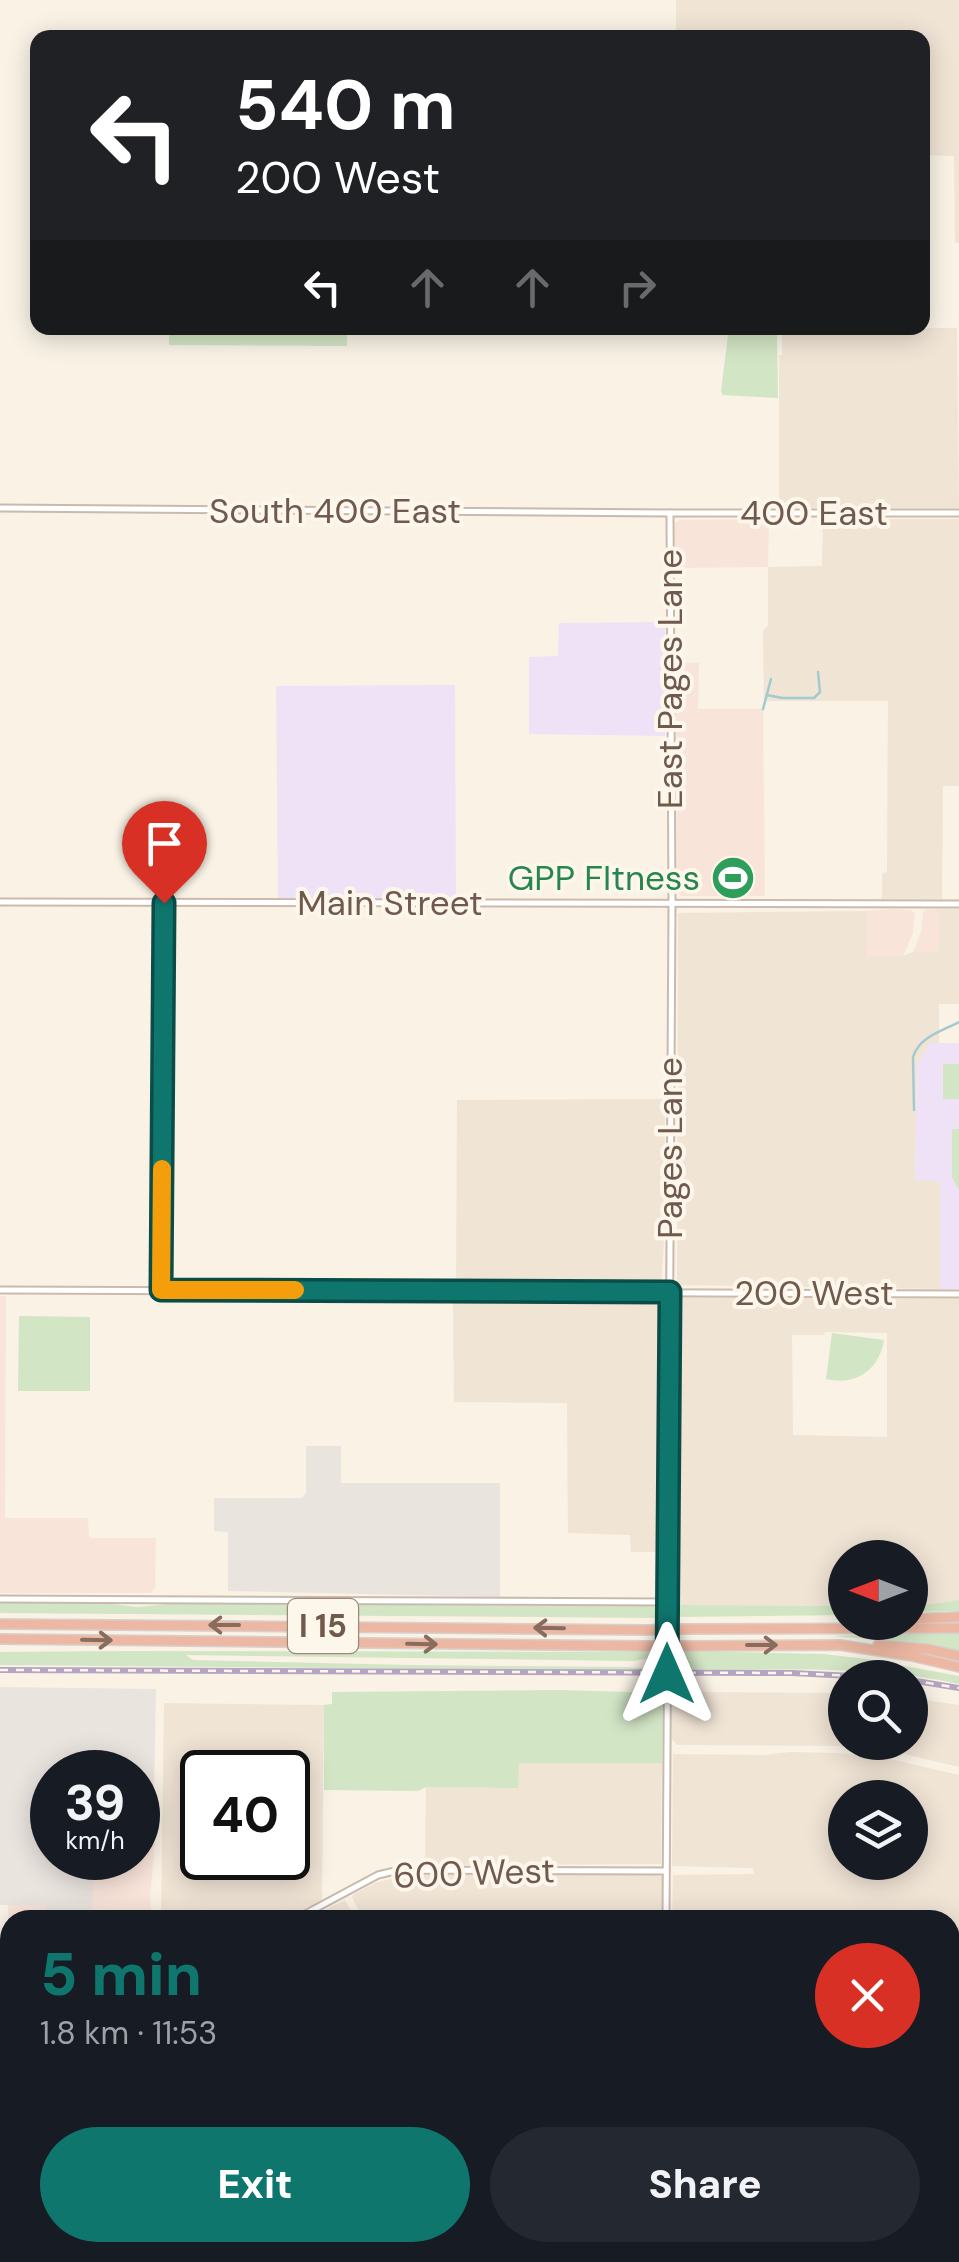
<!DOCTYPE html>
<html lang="en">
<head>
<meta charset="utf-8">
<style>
	body { margin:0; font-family:"DM Sans",sans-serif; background:#242831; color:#f1f3f6; height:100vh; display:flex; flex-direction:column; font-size:38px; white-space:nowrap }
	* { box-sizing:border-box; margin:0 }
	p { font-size:32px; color:#9ea1a6 }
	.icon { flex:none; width:55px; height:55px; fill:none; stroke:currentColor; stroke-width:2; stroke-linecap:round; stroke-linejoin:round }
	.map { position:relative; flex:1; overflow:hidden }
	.side { position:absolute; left:0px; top:1910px; width:960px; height:352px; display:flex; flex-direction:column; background:#171b24; border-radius:30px 30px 0 0; box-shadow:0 5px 25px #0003 }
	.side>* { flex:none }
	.top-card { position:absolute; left:30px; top:30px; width:900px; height:305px; border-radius:20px; box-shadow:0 5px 25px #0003; background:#202124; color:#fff; overflow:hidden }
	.needle { width:65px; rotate:270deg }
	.buttons { position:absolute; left:828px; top:1540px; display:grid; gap:20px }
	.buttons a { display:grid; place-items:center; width:100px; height:100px; border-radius:50%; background:#171b24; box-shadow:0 5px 25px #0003; font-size:50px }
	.speed { position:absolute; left:30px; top:1750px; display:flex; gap:20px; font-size:50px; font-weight:700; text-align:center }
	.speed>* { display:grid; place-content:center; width:130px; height:130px; border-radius:50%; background:#171b24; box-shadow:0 5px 25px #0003; line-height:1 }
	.speed small { font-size:25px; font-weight:400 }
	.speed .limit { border:5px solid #111; border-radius:15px; background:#fff; color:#111 }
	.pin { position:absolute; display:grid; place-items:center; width:85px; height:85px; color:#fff; margin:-102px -42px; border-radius:50% 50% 50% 0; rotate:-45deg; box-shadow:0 0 10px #0007 }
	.pin .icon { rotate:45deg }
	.me { position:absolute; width:110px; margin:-55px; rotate:0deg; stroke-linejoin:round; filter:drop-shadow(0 0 8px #0008) }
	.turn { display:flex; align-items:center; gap:35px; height:210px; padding:0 40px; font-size:45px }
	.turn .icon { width:130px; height:130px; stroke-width:2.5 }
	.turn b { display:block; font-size:70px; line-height:85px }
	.lanes { display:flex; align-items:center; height:95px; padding:0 40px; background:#0003; justify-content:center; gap:50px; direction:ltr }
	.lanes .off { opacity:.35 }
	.round { display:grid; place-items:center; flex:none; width:105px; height:105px; border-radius:52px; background:#242831 }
	.summary { display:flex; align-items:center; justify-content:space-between; height:170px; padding:0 40px }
	h1 { font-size:60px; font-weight:800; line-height:75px; color:#0f766e }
	.primary-button { display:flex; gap:20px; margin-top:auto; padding:20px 40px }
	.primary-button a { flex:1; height:115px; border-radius:60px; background:#0f766e; color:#fff; font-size:40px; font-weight:800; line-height:115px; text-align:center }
	.primary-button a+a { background:#242831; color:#f1f3f6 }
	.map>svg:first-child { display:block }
	.residential { fill:#f0e4d5; fill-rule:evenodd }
	.commercial { fill:#f9e4da }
	.industrial { fill:#eae4df }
	.education { fill:#efe2f6 }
	.green { fill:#d2e5c5 }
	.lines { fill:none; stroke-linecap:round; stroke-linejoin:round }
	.stream { stroke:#a3c9d1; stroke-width:2.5 }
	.tertiary-casing { stroke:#c9baad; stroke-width:9 }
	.secondary-casing { stroke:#ccbbab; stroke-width:9 }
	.motorway-casing { stroke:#d7d1cd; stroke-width:12 }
	.tertiary { stroke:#fff; stroke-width:5 }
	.secondary { stroke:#fff; stroke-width:5 }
	.motorway { stroke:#edb8a3; stroke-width:9 }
	.rail-casing { stroke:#b5a5c2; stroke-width:6 }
	.rail { stroke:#fdf6eb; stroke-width:2.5; stroke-dasharray:8; stroke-linecap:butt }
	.motorway-bridge-casing { stroke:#d7d1cd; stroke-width:12; stroke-linecap:butt }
	.motorway-bridge { stroke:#edb8a3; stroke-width:9 }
	.oneway { stroke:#886d5e }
	.route-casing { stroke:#0a4d48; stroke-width:25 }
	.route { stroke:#0f766e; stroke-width:18 }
	.slow { stroke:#f59e0b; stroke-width:18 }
	.labels { text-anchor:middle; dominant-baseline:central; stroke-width:8; stroke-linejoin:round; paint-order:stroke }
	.shield { fill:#fdf6eb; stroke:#9a897c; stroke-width:2.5 }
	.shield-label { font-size:32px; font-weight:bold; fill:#6f5a4d }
	.street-label { font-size:35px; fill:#6f5a4d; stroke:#fdf6eb }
	.leisure-label { font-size:35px; fill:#27864d; stroke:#fdf6eb; text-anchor:end }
</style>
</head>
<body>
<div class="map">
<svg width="959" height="2262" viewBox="0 0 959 2262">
	<rect width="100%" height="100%" fill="#f9f2e5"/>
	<g class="residential">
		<polygon points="676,0 959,0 959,243 955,243 954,156 923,155 922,38 676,37"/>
		<polygon points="957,328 959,508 779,508 779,355 782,355 782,329"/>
		<polygon points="823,519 959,519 959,786 943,786 942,899 882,899 882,873 887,872 888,701 764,701 763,631 768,625 768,567 822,566"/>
		<polygon points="937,909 959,909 959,1004 939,1004 939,1043 930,1043 917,1065 915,1180 940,1181 940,1289 677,1285 678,913 867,911 867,956 903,956 913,952 939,951"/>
		<polygon points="665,1099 664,1241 661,1286 456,1287 457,1100"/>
		<polygon points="453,1297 640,1297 664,1300 663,1552 631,1552 630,1535 568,1533 567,1403 454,1402"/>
		<path d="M680 1297 959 1299V1600L910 1607V1558H845V1606L672 1605 673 1323 675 1301ZM825 1332 887 1333V1437L793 1435 792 1335H824Z"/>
		<polygon points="671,1692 845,1693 845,1742 910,1742 910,1698 959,1705 959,1767 900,1753 836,1746 677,1745 672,1739"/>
		<path d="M164 1703 324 1705 322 1901 288 1920H161ZM202 1772H288V1858H202Z"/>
		<path d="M790 1752 837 1753 890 1759 959 1775V2262H677L672 2258 671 2253 950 2252V1920H672L673 1875 754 1874 753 1868 672 1866 673 1754 764 1755ZM845 1798H910V1862H845Z"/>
		<polygon points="518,1763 662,1763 661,1864 428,1865 425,1859 426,1787 517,1788"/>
		<polygon points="658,1874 662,1877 662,1920 364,1920 352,1897 354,1894 375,1883 407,1875"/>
		<polygon points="345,1900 356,1920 325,1920 325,1910"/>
		<polygon points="7,1960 10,1960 10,2252 146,2253 146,2262 0,2262 0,2019 6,2018"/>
		<polygon points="156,2253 156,2252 319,2253 318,2260 163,2259 158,2258"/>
		<polygon points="330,2253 442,2253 442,2260 329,2260"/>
		<polygon points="594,2253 661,2252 661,2254 656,2262 594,2261"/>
	</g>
	<g class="commercial">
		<polygon points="769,519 768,567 674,568 675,523 680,520"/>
		<polygon points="676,662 699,663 698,709 763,709 765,896 682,896 677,892"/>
		<polygon points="893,909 911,910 915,914 913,933 903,956 866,956 867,911"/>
		<polygon points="927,909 937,909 937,919 939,920 939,952 913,952 921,932 923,912"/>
		<polygon points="0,1296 6,1296 5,1518 88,1518 89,1538 156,1538 155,1587 151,1593 0,1593"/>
		<polygon points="138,1843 155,1843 150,1897 152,1920 10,1920 10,1950 8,1950 8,1905 47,1905 46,1917 91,1918 94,1858 138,1858"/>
	</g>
	<g class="industrial">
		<polygon points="306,1446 341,1446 341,1483 500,1483 500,1597 228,1591 228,1532 214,1531 214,1498 302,1498 306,1493"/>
		<polygon points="0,1687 156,1689 153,1839 155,1843 138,1843 138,1772 52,1772 52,1858 94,1858 92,1918 46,1918 46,1905 0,1905"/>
	</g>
	<g class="education">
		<polygon points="665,622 665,736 529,734 529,657 558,656 559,623"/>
		<polygon points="455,685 456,898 278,898 276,686"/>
		<polygon points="930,1043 959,1043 959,1289 940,1289 940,1182 915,1180 917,1064"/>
	</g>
	<g class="green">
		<polygon points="169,328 347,328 347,346 169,345"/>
		<polygon points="728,335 777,335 778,398 723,395 721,391"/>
		<rect x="943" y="1064" width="16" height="35"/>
		<polygon points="952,1129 959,1129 959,1190 952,1177"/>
		<polygon points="19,1316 90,1317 90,1391 18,1391"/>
		<path d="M832 1333 884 1340C879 1370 856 1386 826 1379Z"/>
		<polygon points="959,1600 959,1611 910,1612 910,1607"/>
		<polygon points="0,1603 104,1603 137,1607 168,1604 660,1606 661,1618 0,1613"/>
		<polygon points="674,1605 845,1606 845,1615 674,1617"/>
		<polygon points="931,1633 959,1634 959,1650 900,1641 833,1636"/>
		<polygon points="128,1651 601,1652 660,1651 660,1657 632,1661 186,1655 193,1660 409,1665 627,1667 654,1669 653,1671 0,1665 0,1652"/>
		<path d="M681 1651 823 1654 867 1659 959 1676V1684C869 1664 773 1671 681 1670L679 1658Z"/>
		<polygon points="560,1690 663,1693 662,1763 519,1763 518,1788 426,1787 418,1791 324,1790 324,1705 332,1704 332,1692"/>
	</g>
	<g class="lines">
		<g class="stream">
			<polyline points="767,695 782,698 814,698 820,692 818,672"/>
			<polyline points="763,709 771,679"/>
			<path d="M914 1110 913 1057C919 1037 942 1031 959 1022"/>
		</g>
		<g class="tertiary-casing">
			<g id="tertiary">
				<polyline points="0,508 670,513"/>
				<polyline points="161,1290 164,903"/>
				<polyline points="0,1599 667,1602"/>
				<polyline points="294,1920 378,1875 399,1870 666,1871"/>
				<polyline points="666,1920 672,904"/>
				<polyline points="0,1956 10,1956"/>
				<polyline points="666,2252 666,2262"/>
				<polyline points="151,2262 151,2252"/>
			</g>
		</g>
		<g class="secondary-casing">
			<g id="secondary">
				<polyline points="0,902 959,904"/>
				<polyline points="672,904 670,513 959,513"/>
				<polyline points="0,1290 959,1294"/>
			</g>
		</g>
		<g class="motorway-casing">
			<g id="motorway">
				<polyline points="910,1619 959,1617"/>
				<polyline points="0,1624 647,1630"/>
				<polyline points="682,1629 959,1628"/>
				<polyline points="0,1639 647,1646"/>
				<polyline points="878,1645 927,1649 959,1656"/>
				<polyline points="683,1646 840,1645 912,1656 959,1667"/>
			</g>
		</g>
		<use href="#tertiary" class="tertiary"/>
		<use href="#secondary" class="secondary"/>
		<use href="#motorway" class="motorway"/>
		<g class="rail-casing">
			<g id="rail">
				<polyline points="0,1670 792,1673 893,1678"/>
				<polyline points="910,1680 959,1688"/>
			</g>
		</g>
		<use href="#rail" class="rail"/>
		<g class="motorway-bridge-casing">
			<g id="motorway-bridge">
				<polyline points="647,1630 682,1629"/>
				<polyline points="647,1646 683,1646"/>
			</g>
		</g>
		<use href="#motorway-bridge" class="motorway-bridge"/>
	</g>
	<defs><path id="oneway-shaft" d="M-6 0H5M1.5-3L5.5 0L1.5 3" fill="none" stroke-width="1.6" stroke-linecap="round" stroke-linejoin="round" transform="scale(2.5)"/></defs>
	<g class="oneway">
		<use href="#oneway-shaft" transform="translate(224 1625) rotate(-180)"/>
		<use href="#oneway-shaft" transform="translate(549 1628) rotate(-179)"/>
		<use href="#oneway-shaft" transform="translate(97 1640) rotate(1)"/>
		<use href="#oneway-shaft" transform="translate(422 1644) rotate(1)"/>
		<use href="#oneway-shaft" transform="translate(762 1645)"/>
	</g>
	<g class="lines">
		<g class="route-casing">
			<polyline id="route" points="164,903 161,1290 670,1292 667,1674"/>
		</g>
		<use href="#route" class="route"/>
		<polyline class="slow" points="162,1169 161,1290 295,1290"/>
	</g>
	<defs>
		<g id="stadium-disc" transform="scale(2.25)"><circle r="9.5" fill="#2e9e5b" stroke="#fdf6eb"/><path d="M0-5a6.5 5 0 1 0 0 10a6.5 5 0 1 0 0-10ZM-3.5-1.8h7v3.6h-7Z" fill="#fff"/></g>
	</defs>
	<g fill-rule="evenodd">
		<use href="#stadium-disc" x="733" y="878"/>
	</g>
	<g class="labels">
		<rect class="shield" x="288" y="1599" width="70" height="54" rx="8"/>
		<g class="shield-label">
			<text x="323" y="1626">I 15</text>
		</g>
		<g class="street-label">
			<text x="335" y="511">South 400 East</text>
			<text x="814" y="513">400 East</text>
			<text transform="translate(670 679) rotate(-90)">East Pages Lane</text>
			<text x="390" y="903">Main Street</text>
			<text transform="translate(670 1148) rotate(-90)">Pages Lane</text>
			<text x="814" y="1293">200 West</text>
			<text transform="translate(474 1873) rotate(-2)">600 West</text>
		</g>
		<g class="leisure-label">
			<text x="700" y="878">GPP FItness</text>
		</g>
	</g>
</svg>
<div class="buttons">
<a><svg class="needle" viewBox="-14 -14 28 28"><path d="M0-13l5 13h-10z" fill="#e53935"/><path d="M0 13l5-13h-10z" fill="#9ea1a6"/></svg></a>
<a><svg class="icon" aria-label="search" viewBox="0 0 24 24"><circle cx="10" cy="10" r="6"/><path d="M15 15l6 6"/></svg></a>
<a><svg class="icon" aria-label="layers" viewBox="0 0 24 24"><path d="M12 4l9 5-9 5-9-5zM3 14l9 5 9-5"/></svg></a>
</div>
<div class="speed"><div>39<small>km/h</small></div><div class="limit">40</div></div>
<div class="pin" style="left:164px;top:903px;background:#d93025"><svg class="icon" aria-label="arrive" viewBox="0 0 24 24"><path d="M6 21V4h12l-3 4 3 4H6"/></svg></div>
<svg class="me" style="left:667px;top:1674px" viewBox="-20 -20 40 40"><path d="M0-17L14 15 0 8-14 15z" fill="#0f766e" stroke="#fff" stroke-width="4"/></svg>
<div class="top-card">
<div class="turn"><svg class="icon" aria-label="left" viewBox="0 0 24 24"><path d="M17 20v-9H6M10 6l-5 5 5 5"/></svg><div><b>540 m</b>200 West</div></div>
<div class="lanes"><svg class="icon" aria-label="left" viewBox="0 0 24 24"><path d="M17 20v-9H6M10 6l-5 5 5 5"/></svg><svg class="icon off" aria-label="ahead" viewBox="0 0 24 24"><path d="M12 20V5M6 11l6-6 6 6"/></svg><svg class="icon off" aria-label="ahead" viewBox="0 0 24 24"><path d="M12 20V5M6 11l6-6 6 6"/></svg><svg class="icon off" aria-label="right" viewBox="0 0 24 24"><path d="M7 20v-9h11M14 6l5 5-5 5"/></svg></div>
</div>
<section class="side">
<div class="summary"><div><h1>5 min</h1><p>1.8 km · 11:53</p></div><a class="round" style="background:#d93025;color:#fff"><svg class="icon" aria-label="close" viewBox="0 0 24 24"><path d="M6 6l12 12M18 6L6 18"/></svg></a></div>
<div class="primary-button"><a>Exit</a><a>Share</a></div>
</section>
</div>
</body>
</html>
